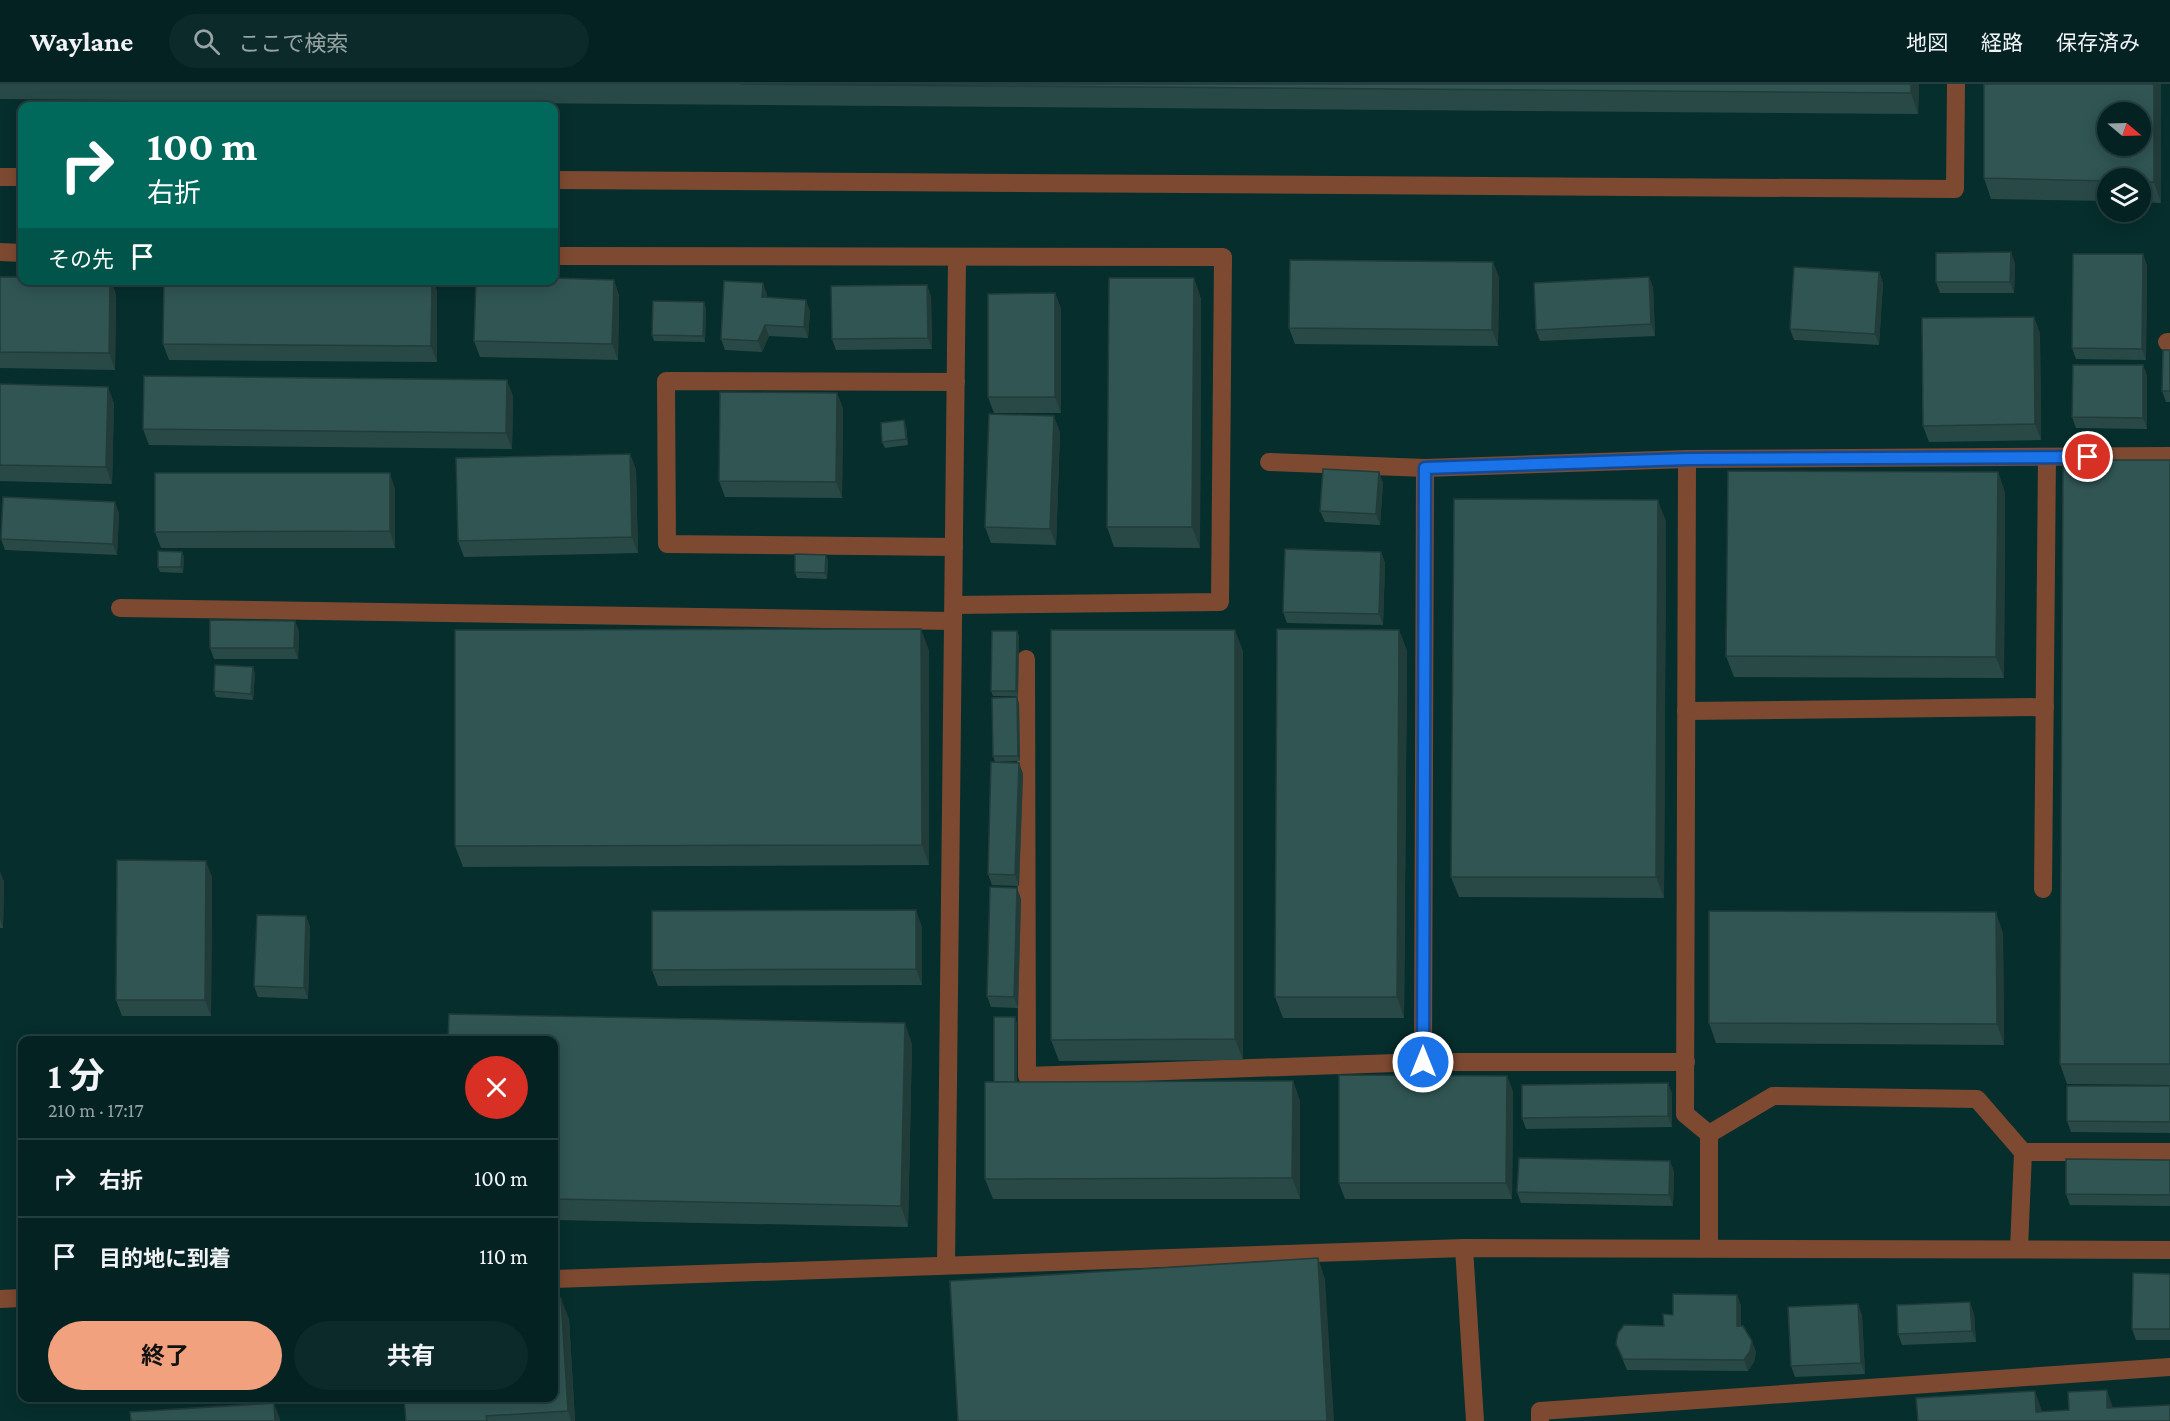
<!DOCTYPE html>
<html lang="ja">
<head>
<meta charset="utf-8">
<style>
	body { margin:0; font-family:"Crimson Pro","Noto Sans JP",serif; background:#0d2a2a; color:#f1f3f6; height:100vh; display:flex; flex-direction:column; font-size:22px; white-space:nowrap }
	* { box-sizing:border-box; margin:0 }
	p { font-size:20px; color:#97a4a5 }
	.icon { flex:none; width:33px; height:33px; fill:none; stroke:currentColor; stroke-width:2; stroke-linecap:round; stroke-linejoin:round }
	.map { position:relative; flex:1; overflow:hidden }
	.sheet { position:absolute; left:18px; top:952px; width:540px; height:366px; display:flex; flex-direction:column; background:#042222; border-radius:12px; box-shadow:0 3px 15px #0003,0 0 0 2px #253f40 }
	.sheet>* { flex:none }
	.banner { position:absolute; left:18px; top:18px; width:540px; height:183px; border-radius:12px; box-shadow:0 3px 15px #0003,0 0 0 2px #253f40; background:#00695c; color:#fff; overflow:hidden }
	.needle { width:39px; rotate:109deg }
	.buttons { position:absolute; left:2097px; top:18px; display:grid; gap:12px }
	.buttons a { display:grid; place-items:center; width:54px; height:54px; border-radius:50%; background:#042222; box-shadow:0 3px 15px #0003,0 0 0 2px #253f40; font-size:30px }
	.pin { position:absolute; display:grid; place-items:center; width:51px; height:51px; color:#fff; margin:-26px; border:3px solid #fff; border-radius:50%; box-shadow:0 2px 6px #0007 }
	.me { position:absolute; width:66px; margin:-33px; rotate:0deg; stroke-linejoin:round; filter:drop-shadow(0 0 4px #0008) }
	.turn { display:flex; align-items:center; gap:21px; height:126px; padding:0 30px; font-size:27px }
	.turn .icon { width:78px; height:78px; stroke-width:2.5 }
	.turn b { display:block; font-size:42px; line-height:51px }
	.then { display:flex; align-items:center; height:57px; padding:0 30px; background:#0003; gap:12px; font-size:22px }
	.round { display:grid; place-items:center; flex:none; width:63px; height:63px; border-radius:32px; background:#0d2a2a }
	.head { display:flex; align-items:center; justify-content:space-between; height:102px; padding:0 30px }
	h1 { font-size:36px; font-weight:700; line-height:45px }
	.primary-button { display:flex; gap:12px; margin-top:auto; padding:12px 30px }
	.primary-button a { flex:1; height:69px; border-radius:36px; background:#f1a17d; color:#111; font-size:24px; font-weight:700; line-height:69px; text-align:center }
	.primary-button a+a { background:#0d2a2a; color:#f1f3f6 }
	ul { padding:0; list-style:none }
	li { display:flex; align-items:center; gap:18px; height:78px; padding:0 30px; border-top:2px solid #253f40 }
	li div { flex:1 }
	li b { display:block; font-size:22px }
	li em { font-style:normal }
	header { display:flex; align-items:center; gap:36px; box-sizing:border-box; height:84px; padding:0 30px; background:#042222; border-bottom:2px solid #253f40 }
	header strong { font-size:28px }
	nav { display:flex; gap:33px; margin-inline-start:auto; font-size:21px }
	.search { width:420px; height:54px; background:#0d2a2a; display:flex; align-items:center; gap:15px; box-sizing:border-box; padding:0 21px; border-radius:33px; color:#97a4a5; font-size:22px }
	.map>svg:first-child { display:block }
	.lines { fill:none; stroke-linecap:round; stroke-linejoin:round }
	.lane { stroke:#7e4931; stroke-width:18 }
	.wall { fill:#294947 }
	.shaded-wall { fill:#223c3a }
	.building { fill:#305553; stroke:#223c3a; stroke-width:1.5; fill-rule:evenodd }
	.route-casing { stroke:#114b97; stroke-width:15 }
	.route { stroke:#1a73e8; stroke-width:10 }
</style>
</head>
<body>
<header>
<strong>Waylane</strong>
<div class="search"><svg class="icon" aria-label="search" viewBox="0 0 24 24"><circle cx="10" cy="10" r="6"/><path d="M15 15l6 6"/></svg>ここで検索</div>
<nav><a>地図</a><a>経路</a><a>保存済み</a></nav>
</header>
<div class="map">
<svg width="2170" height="1337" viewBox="0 0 2170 1337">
	<rect width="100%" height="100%" fill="#062e2d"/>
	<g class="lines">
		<g class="lane">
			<polyline points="0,93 22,93"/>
			<polyline points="554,96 1955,105 1956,0"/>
			<polyline points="0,168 22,169"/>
			<polyline points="554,172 1223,173 1220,518 954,521"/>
			<polyline points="2167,258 2170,258"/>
			<polyline points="1687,375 1685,1030 1709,1050"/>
			<polyline points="1269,378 1425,384 1687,375 2170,372"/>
			<polyline points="954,463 667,460 666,297 956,298"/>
			<polyline points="120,524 953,537"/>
			<polyline points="1026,575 1027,992 1423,978 1686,978"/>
			<polyline points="1686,627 2045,623"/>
			<polyline points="2043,805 2047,373"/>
			<polyline points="1423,978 1425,384"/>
			<polyline points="2023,1068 2170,1068"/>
			<polyline points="1464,1164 1475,1337"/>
			<polyline points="1709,1164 1709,1050 1773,1012 1977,1015 2023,1068 2019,1165"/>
			<polyline points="946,1181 957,174"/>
			<polyline points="554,1195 1464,1164 2170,1166"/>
			<polyline points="0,1215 22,1214"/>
			<polyline points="1540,1337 1540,1327 2170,1283"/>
		</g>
	</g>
	<g class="wall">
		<polygon points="0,0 1919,0 1918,30 0,15"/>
		<polygon points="2161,0 2161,119 2140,118 2140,94 2108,94 2108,117 1991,115 1984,94"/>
		<polygon points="2143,170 2147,182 2146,276 2076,275 2072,264"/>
		<polygon points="1493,178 1499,194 1498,262 1295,260 1289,244"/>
		<polygon points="2015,179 2014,209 1940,209 1936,198"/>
		<polygon points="1879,188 1883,199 1879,261 1794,256 1790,245"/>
		<polygon points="0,193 22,196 111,196 116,211 115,286 0,284"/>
		<polygon points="1649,193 1653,204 1655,252 1540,257 1536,246"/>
		<polygon points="1194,194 1201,215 1200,464 1114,463 1107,443"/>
		<polygon points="614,196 619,212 618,276 480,273 474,257"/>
		<polygon points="437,207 437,278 169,276 163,260"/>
		<polygon points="1055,209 1061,225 1061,329 994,329 988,313"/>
		<polygon points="767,210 767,213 810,227 808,254 769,252 762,268 725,266 721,255"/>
		<polygon points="931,212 932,265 836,266 832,255"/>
		<polygon points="706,224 705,258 654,257 652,251"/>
		<polygon points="2034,233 2040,250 2041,356 1929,358 1923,342"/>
		<polygon points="2170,266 2170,318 2166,318 2162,307"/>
		<polygon points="2143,281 2147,292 2147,345 2076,344 2072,333"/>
		<polygon points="0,300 114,319 112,400 0,397"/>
		<polygon points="837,309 843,325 842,414 725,413 719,397"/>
		<polygon points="513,312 512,365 149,361 143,345"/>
		<polygon points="906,342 908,361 885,364 882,358"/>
		<polygon points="1060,348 1056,461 991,459 985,443"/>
		<polygon points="630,370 636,386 638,469 464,473 458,457"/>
		<polygon points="2170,376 2170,1001 2067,1000 2060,980"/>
		<polygon points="1379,388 1383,399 1380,441 1325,438 1320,427"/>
		<polygon points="1998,388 2005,409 2004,594 1734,593 1726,572"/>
		<polygon points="395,405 395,464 161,464 155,448"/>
		<polygon points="119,429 117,471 5,466 1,455"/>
		<polygon points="1666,437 1664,814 1459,813 1451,793"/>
		<polygon points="182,468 184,473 183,489 160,488 158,483"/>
		<polygon points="1381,468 1385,479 1383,541 1287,539 1283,528"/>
		<polygon points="828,476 827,495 797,494 795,488"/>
		<polygon points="295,537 299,548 298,575 214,575 210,564"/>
		<polygon points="1399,546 1407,567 1404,934 1283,934 1275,913"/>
		<polygon points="1017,547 1019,553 1018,612 993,612 991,607"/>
		<polygon points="929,566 929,781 463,783 455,762"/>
		<polygon points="1243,567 1243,976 1059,977 1051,956"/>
		<polygon points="255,589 253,616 216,613 214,607"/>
		<polygon points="1019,619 1020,677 995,678 993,672"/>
		<polygon points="1019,679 1023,690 1019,802 992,801 988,790"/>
		<polygon points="0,788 4,798 3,844 0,844"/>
		<polygon points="212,793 211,932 122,932 116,916"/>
		<polygon points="1017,804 1021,815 1018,924 991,923 987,912"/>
		<polygon points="306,832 310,843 308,915 258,913 254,902"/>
		<polygon points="922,843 922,901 658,902 652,886"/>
		<polygon points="2003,849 2004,961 1716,959 1709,939"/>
		<polygon points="1017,939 1017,998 1293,997 1300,1018 1300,1115 993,1115 985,1095 994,998"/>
		<polygon points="554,957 912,960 908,1143 554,1136"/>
		<polygon points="1507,992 1513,1008 1512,1115 1345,1115 1339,1099"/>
		<polygon points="1668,999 1672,1010 1672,1043 1526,1045 1522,1034"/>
		<polygon points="2170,1002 2170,1049 2071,1048 2067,1037"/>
		<polygon points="2170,1076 2170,1122 2070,1121 2066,1110"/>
		<polygon points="1670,1077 1674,1088 1673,1122 1521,1119 1517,1108"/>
		<polygon points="2170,1190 2170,1256 2136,1256 2132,1245"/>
		<polygon points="1737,1211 1741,1222 1741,1242 1756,1268 1754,1278 1748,1287 1627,1286 1616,1260 1664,1242 1673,1231"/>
		<polygon points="1974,1230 1976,1258 1902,1261 1898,1250"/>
		<polygon points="1862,1231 1865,1290 1795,1293 1791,1282"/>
		<polygon points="569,1235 575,1337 406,1337"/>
	</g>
	<g class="shaded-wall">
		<polygon points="1911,0 1919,0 1918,30 1911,9"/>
		<polygon points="2154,0 2161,0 2161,119 2154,98"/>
		<polygon points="2011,168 2015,179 2014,209 2010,198"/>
		<polygon points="2143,170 2147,182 2146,276 2142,265"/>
		<polygon points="1493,178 1499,194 1498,262 1492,246"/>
		<polygon points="1879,188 1883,199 1879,261 1875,250"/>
		<polygon points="1649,193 1653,204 1655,252 1651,240"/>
		<polygon points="1194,194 1201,215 1200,464 1192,443"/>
		<polygon points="110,196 116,211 115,286 109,269"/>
		<polygon points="432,196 434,196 437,207 437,278 431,262"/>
		<polygon points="614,196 619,212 618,276 612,260"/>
		<polygon points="763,199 767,210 766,224 762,213"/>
		<polygon points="927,201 931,212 932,265 928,254"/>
		<polygon points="1055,209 1061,225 1061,329 1055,313"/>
		<polygon points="806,216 810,227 808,254 804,243"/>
		<polygon points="704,218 706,224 705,258 703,252"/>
		<polygon points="2034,233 2040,250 2041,356 2035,340"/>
		<polygon points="765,241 769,252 762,268 758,257"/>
		<polygon points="2143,281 2147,292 2147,345 2143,334"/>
		<polygon points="507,296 513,312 512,365 506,349"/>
		<polygon points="108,303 114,319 112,400 106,383"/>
		<polygon points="837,309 843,325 842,414 836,398"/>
		<polygon points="1054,332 1060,348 1056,461 1050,445"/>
		<polygon points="904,336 906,342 908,361 906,355"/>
		<polygon points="630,370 636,386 638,469 632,453"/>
		<polygon points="1379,388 1383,399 1380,441 1376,430"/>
		<polygon points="1998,388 2005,409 2004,594 1996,573"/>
		<polygon points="390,389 395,405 395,464 390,447"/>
		<polygon points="1658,416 1666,437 1664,814 1656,793"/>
		<polygon points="115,418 119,429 117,471 113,460"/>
		<polygon points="182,468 184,473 183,489 181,483"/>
		<polygon points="1381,468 1385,479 1383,541 1379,530"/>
		<polygon points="826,471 828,476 827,495 825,489"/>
		<polygon points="295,537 299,548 298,575 294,564"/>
		<polygon points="921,545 929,566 929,781 922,761"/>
		<polygon points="1235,546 1243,567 1243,976 1235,955"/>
		<polygon points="1399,546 1407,567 1404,934 1397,913"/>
		<polygon points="1017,547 1019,553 1018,612 1016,607"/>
		<polygon points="253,583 255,589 253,616 251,610"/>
		<polygon points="1017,613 1019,619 1020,677 1018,672"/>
		<polygon points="1019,679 1023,690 1019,802 1015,791"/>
		<polygon points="206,777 212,793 211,932 205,916"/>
		<polygon points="0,788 4,798 3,844 0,835"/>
		<polygon points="1017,804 1021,815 1018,924 1014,913"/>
		<polygon points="916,826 922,843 922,901 916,885"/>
		<polygon points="1996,828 2003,849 2004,961 1997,940"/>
		<polygon points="306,832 310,843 308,915 304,904"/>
		<polygon points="1015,933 1017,939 1017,1012 1014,1006"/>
		<polygon points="905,939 912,960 908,1143 901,1122"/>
		<polygon points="1507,992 1513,1008 1512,1115 1506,1099"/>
		<polygon points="1293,997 1300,1018 1300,1115 1292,1094"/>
		<polygon points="1668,999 1672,1010 1672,1043 1668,1032"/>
		<polygon points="1670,1077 1674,1088 1673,1122 1669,1111"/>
		<polygon points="1318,1174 1325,1195 1334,1337 1327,1337"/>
		<polygon points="1737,1211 1741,1222 1741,1253 1737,1242"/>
		<polygon points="561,1214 569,1235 575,1337 571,1337 568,1327"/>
		<polygon points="1970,1218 1974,1230 1976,1258 1972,1247"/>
		<polygon points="1858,1220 1862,1231 1865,1290 1861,1279"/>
		<polygon points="1752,1257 1756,1268 1754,1278 1748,1287 1744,1276"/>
		<polygon points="2107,1306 2114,1327 2107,1324"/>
		<polygon points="2035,1307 2042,1327 2036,1328"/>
		<polygon points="274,1319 280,1335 280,1337 275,1337"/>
	</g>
	<g class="building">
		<polygon points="741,0 1911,0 1911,9"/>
		<path d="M1984 0H2154V98H2140V94H2108V97L1984 94ZM2108 28H2140V62H2108Z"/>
		<polygon points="2011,168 2010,198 1936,198 1936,169"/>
		<polygon points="2073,170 2143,170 2142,265 2072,264"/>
		<polygon points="1290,176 1493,178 1492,246 1289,244"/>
		<polygon points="1794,183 1879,188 1875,250 1790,245"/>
		<polygon points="0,193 22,193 22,196 110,196 109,269 0,268"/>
		<polygon points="1649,193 1651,240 1536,246 1534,199"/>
		<polygon points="554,194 614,196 612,260 474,257 476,196 554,196"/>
		<polygon points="1109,194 1194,194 1192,443 1107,443"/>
		<polygon points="164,196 432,196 431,262 163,260"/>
		<polygon points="724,197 763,199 762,213 806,216 804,243 765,241 758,257 721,255"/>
		<polygon points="927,201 928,254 832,255 831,202"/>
		<polygon points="1055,209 1055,313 988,313 988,210"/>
		<polygon points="653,217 704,218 703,252 652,251"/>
		<polygon points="2034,233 2035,340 1923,342 1922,234"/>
		<polygon points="2163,266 2170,266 2170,307 2162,307"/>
		<polygon points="2073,281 2143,281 2143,334 2072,333"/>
		<polygon points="144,292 507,296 506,349 143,345"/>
		<polygon points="0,300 108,303 106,383 0,381"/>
		<polygon points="720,308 837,309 836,398 719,397"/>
		<polygon points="989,330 1054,332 1050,445 985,443"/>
		<polygon points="904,336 906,355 882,358 881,339"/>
		<polygon points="630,370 632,453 458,457 456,374"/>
		<polygon points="2063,376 2170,376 2170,980 2060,980"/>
		<polygon points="1323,385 1379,388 1376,430 1320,427"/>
		<polygon points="1728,387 1998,388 1996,573 1726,572"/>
		<polygon points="155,389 390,389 390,447 155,448"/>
		<polygon points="3,413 115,418 113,460 1,455"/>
		<polygon points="1454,415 1658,416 1656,793 1451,793"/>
		<polygon points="1285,465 1381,468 1379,530 1283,528"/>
		<polygon points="158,467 182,468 181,483 158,483"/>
		<polygon points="795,470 826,471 825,489 795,488"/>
		<polygon points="210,536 295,537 294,564 210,564"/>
		<polygon points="921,545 922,761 455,762 455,546"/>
		<polygon points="1277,545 1399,546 1397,913 1275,913"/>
		<polygon points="1051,546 1235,546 1235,955 1051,956"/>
		<polygon points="992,547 1017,547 1016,607 991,607"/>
		<polygon points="215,581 253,583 251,610 214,607"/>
		<polygon points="1017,613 1018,672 993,672 992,614"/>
		<polygon points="991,678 1019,679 1015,791 988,790"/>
		<polygon points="117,776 206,777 205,916 116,916"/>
		<polygon points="990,803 1017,804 1014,913 987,912"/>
		<polygon points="916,826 916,885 652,886 652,827"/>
		<polygon points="1709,827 1996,828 1997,940 1709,939"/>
		<polygon points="257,831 306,832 304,904 254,902"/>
		<polygon points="449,930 905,939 901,1122 554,1115 554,957 448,957"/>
		<rect x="994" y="933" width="21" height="65"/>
		<polygon points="1339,991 1507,992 1506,1099 1339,1099"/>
		<polygon points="1293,997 1292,1094 985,1095 985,998"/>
		<polygon points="1668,999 1668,1032 1522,1034 1522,1001"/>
		<polygon points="2067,1002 2170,1002 2170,1038 2067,1037"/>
		<polygon points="1519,1074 1670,1077 1669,1111 1517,1108"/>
		<polygon points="2066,1075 2170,1076 2170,1111 2066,1110"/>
		<polygon points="1318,1174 1327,1337 958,1337 950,1197"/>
		<polygon points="2133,1189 2170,1190 2170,1245 2132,1245"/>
		<polygon points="1673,1210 1737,1211 1737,1242 1743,1242 1752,1257 1750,1267 1744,1276 1623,1275 1616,1260 1618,1249 1624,1241 1664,1242 1663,1230 1673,1231"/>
		<polygon points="554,1214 561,1214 568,1327 486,1332 487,1337 406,1337 404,1314 554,1314"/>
		<polygon points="1970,1218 1972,1247 1898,1250 1897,1221"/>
		<polygon points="1858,1220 1861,1279 1791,1282 1788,1223"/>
		<polygon points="2107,1306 2107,1324 2170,1321 2170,1337 1918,1337 1916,1314 2035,1307 2036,1328 2069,1326 2068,1308"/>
		<polygon points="274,1319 275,1337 131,1337 130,1328"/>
	</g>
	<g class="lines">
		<g class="route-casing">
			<polyline id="route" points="1423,978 1425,384 1687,375 2088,373"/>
		</g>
		<use href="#route" class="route"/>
	</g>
</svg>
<div class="buttons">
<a><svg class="needle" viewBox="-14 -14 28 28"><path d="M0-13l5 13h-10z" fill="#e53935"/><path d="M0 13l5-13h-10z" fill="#97a4a5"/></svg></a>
<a><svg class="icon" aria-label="layers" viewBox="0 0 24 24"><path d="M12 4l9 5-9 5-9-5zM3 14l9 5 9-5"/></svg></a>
</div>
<div class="pin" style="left:2088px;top:373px;background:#d93025"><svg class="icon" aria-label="arrive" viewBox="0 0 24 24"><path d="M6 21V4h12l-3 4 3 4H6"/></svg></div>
<svg class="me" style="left:1423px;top:978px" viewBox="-20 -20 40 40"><circle r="17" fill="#1a73e8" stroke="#fff" stroke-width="3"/><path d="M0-11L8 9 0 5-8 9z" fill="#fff"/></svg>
<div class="banner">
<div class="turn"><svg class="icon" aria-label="right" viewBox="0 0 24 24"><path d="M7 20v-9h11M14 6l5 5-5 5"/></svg><div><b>100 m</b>右折</div></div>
<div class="then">その先<svg class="icon" aria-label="arrive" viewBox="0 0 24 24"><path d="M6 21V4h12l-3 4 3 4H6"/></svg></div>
</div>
<section class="sheet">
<div class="head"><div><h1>1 分</h1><p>210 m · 17:17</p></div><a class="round" style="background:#d93025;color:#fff"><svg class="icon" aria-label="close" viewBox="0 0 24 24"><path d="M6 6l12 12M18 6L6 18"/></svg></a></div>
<ul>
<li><svg class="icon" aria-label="right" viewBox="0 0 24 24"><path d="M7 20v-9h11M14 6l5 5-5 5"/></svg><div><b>右折</b></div><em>100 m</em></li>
<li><svg class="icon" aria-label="arrive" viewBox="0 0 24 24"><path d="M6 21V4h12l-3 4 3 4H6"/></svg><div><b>目的地に到着</b></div><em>110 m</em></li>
</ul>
<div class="primary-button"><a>終了</a><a>共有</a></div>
</section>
</div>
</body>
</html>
